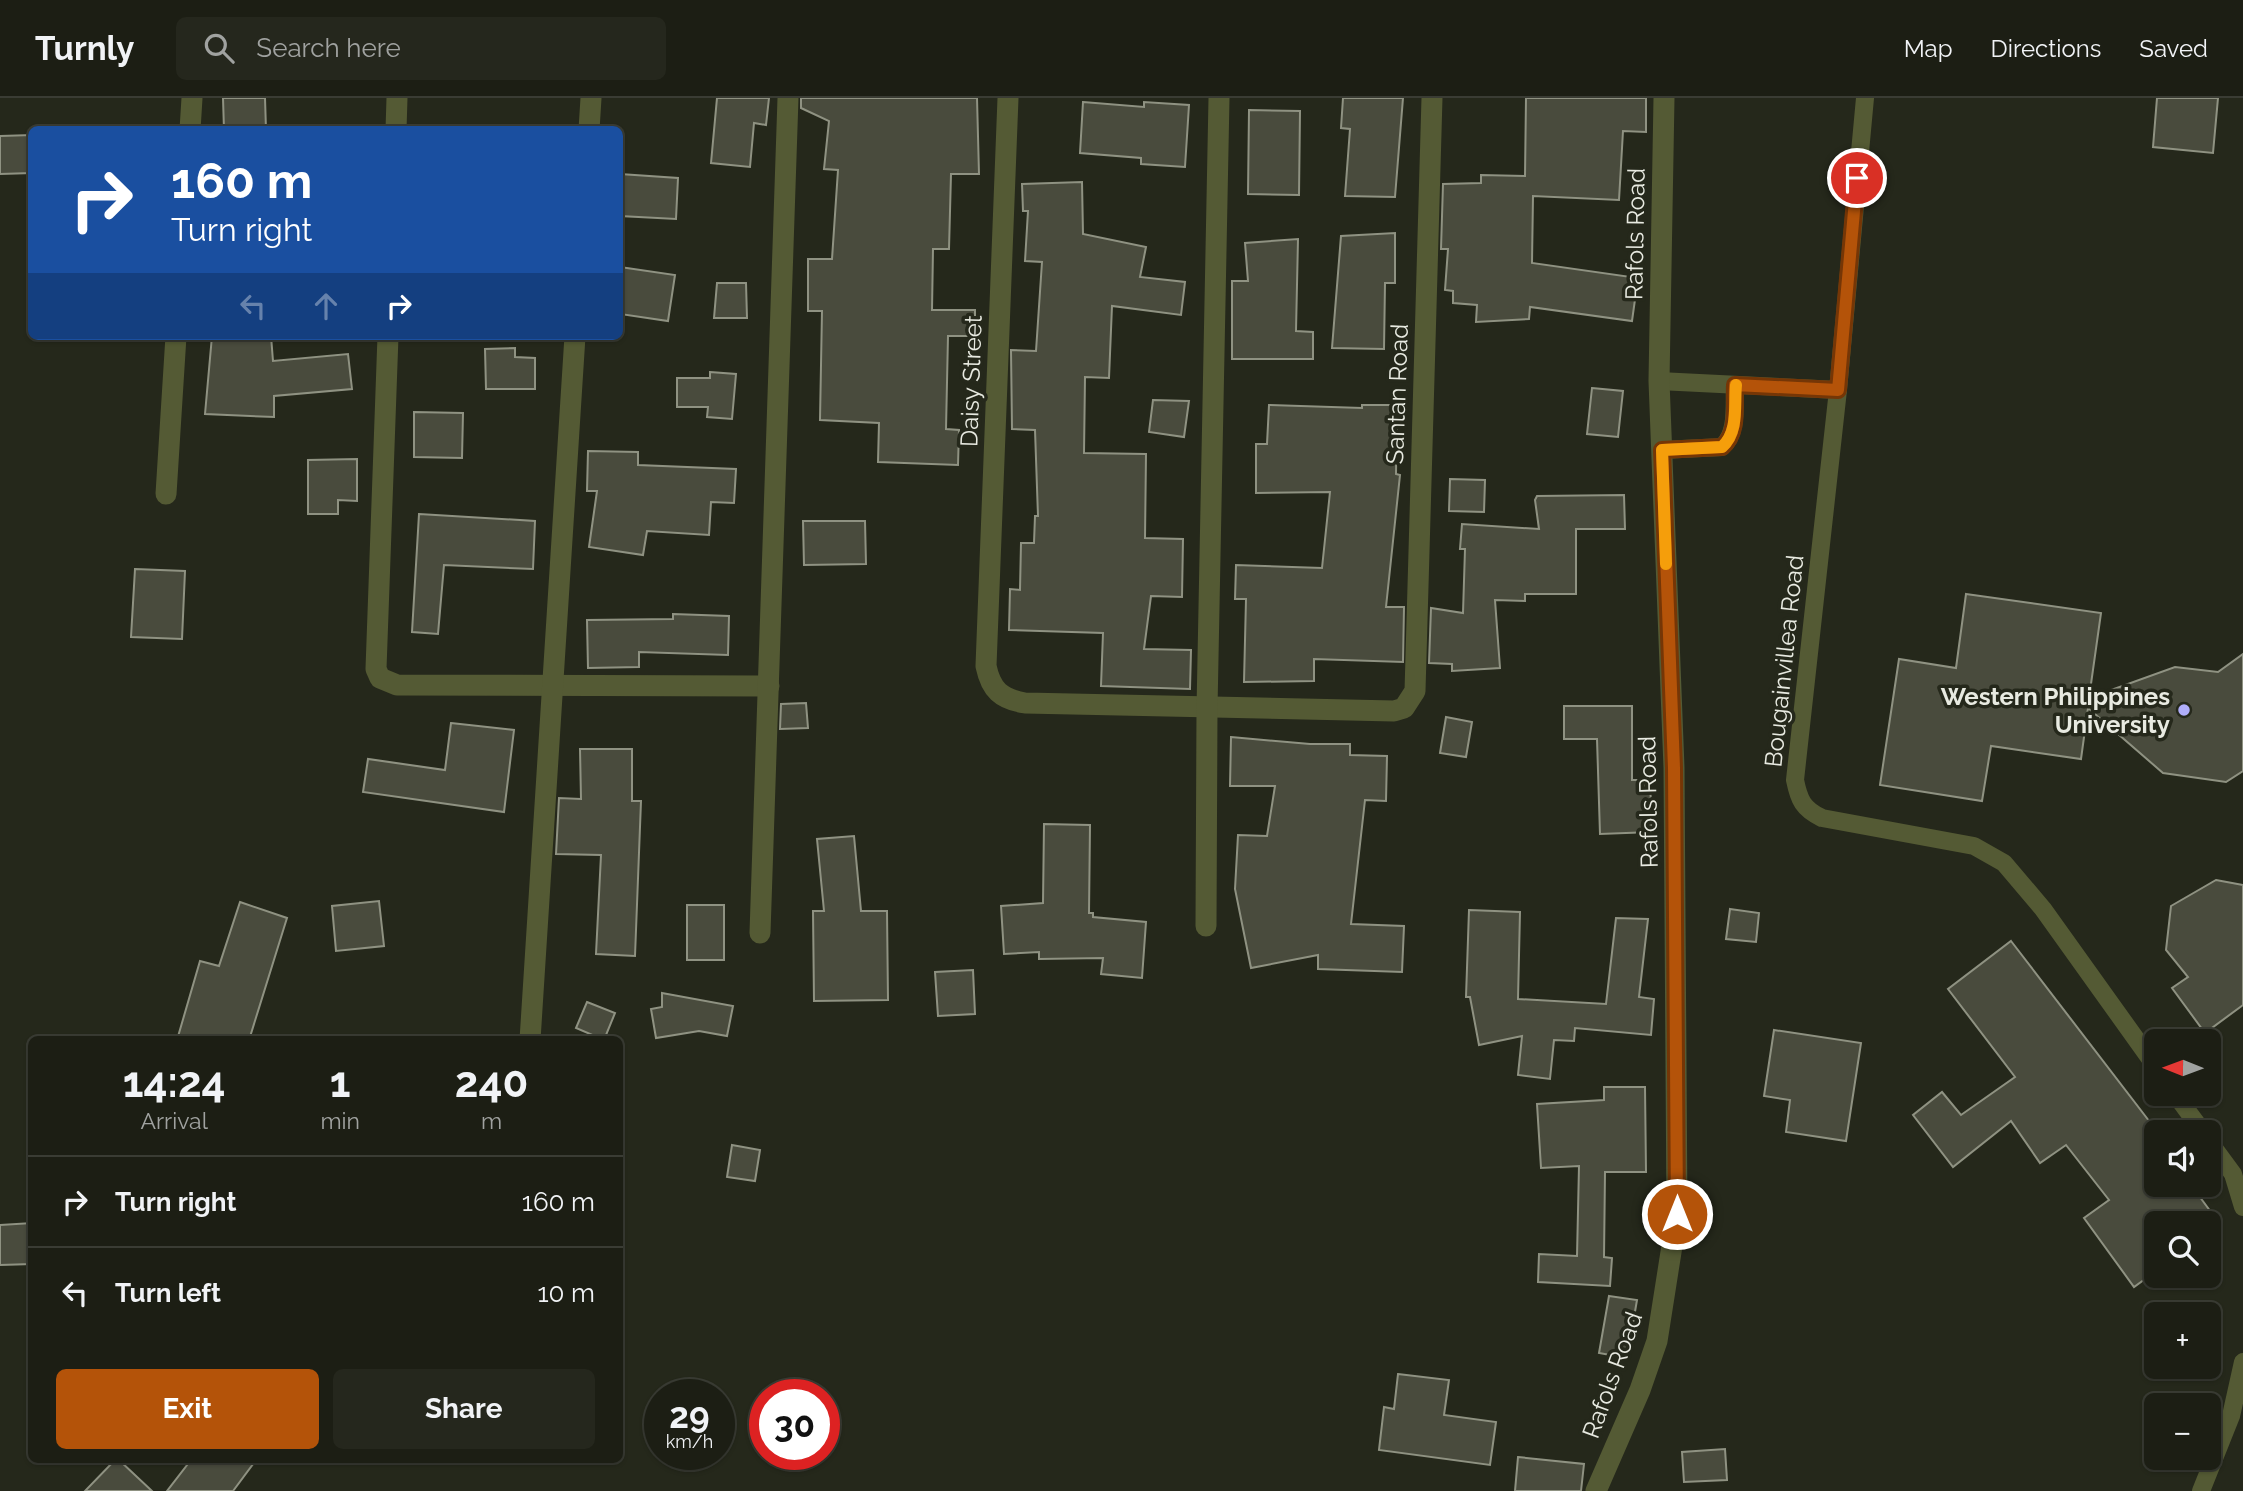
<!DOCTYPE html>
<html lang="en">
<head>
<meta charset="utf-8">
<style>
	body { margin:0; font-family:Raleway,sans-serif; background:#25271d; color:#f1f3f6; height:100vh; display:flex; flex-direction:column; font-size:26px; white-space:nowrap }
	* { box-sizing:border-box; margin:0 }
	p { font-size:23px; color:#a0a2a0 }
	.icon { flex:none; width:38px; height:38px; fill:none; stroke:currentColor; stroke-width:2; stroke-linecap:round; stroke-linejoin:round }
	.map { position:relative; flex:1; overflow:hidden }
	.side { position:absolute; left:28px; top:938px; width:595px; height:427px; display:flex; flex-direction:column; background:#1c1e14; border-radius:10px; box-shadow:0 2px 5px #0004,0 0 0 2px #3a3c34 }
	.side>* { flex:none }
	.guide { position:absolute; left:28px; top:28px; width:595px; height:214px; border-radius:10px; box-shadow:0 2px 5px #0004,0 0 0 2px #3a3c34; background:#1a4fa0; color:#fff; overflow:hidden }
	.needle { width:46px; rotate:271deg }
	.fabs { position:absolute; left:2144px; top:931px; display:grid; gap:14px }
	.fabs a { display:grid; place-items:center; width:77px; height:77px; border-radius:10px; background:#1c1e14; box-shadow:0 2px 5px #0004,0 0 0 2px #3a3c34; font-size:35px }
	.speed { position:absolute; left:644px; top:1281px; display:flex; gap:14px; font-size:35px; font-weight:700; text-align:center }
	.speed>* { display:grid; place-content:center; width:91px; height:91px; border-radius:50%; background:#1c1e14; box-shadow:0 2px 5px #0004,0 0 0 2px #3a3c34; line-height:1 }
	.speed small { font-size:18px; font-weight:400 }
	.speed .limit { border:10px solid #d22; background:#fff; color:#111 }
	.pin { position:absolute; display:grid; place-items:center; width:60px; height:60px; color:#fff; margin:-30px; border:4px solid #fff; border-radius:50%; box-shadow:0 2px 7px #0007 }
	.me { position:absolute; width:77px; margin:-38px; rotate:0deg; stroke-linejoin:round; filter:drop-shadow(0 0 5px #0008) }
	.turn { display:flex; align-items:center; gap:24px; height:147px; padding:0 28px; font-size:32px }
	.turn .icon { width:91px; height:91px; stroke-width:2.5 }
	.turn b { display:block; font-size:49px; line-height:60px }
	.lanes { display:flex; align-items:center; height:66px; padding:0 28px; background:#0003; justify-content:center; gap:35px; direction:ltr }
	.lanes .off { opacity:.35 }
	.eta { display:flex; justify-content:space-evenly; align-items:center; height:119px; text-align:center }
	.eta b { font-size:42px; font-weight:700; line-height:49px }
	.button { display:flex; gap:14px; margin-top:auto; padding:14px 28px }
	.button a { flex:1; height:80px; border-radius:10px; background:#b45309; color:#fff; font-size:28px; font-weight:700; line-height:80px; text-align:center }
	.button a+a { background:#25271d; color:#f1f3f6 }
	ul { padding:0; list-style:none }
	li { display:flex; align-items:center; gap:21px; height:91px; padding:0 28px; border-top:2px solid #3a3c34 }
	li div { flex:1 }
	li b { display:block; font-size:26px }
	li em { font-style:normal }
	header { display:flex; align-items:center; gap:42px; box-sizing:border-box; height:98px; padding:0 35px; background:#1c1e14; border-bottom:2px solid #3a3c34 }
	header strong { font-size:33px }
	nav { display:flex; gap:38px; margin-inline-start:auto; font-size:24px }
	.search { width:490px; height:63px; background:#25271d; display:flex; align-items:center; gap:18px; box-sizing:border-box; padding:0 24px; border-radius:10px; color:#a0a2a0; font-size:26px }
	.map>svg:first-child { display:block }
	.building { fill:#494b3d; stroke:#8f9282; stroke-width:2 }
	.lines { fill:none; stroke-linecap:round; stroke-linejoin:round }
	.lane { stroke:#545a34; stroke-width:18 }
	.street { stroke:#545a34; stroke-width:21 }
	.route-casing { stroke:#753606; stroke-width:18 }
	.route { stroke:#b45309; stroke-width:12 }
	.slow { stroke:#f59e0b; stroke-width:12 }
	.poi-dot { fill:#b0aefa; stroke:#25281b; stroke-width:2.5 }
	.labels { text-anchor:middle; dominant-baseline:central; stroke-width:7; stroke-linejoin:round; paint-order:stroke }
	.street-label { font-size:24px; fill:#e8eae1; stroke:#25281b }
	.poi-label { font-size:24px; font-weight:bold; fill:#e8eae1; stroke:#25281b; text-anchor:end }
</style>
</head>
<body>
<header>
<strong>Turnly</strong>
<div class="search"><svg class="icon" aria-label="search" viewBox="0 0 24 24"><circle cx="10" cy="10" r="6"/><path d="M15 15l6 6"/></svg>Search here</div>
<nav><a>Map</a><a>Directions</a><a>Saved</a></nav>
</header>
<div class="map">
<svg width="2243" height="1393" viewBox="0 0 2243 1393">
	<rect width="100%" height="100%" fill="#25281b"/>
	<g class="building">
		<polygon points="223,0 265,0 266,32 224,32"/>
		<polygon points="717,0 769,0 766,27 754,25 750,69 711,65"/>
		<polygon points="801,0 977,0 979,76 951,76 949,151 933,151 932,212 975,212 975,238 948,238 946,331 959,332 958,367 878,364 879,325 820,322 822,213 808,213 808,161 832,161 838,72 824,71 829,23 801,10"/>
		<polygon points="1343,0 1403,0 1395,99 1345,98 1350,31 1341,30"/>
		<polygon points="1526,0 1646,0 1646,34 1623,33 1619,102 1533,98 1532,165 1638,180 1632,223 1530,209 1529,221 1476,224 1477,207 1453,205 1453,193 1445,192 1448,151 1441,151 1443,86 1481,85 1481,77 1525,78"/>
		<polygon points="2157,0 2218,0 2213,55 2153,49"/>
		<polygon points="1083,4 1144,9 1144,4 1189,7 1185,69 1141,66 1141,60 1080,55"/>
		<polygon points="1249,12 1300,13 1299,97 1248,96"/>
		<polygon points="32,37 32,75 0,76 0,38"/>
		<polygon points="620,76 678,80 676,121 620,118"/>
		<polygon points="1082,84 1083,136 1146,149 1140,179 1185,184 1181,217 1112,208 1109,280 1085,279 1084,355 1146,356 1145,440 1183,441 1182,499 1151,498 1144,551 1191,552 1190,591 1101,588 1103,535 1009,532 1010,491 1020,492 1021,445 1034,445 1035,418 1038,418 1035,332 1012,331 1011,252 1036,253 1042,164 1025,163 1028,113 1023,113 1022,86"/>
		<polygon points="1395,135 1395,185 1385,185 1384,251 1332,250 1341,138"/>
		<polygon points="1298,141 1296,233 1313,234 1313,261 1232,261 1232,183 1248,183 1245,145"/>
		<polygon points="620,169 675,177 668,223 620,216"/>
		<polygon points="717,185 746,185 747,220 714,220"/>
		<polygon points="212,238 271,238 273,263 348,256 352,291 274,298 274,319 205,316"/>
		<polygon points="515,250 515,259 535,260 535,291 486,291 485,251"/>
		<polygon points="710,274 736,276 732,321 707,319 708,309 677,309 677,280 710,280"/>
		<polygon points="1592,290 1623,293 1618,339 1587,336"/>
		<polygon points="1153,302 1189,303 1184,339 1149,334"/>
		<polygon points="1269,307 1362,310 1362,307 1397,307 1396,376 1400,377 1386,509 1404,509 1403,564 1314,561 1314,583 1244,584 1246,501 1235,501 1236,467 1322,470 1330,394 1256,395 1256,346 1267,346"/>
		<polygon points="414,314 463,315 462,360 414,359"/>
		<polygon points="588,353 638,354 638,367 736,371 734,405 711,404 709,437 647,433 643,457 589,449 597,393 587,393"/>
		<polygon points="357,361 357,403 338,402 338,416 308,416 308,362"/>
		<polygon points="1450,381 1485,382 1484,414 1449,413"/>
		<polygon points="1624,397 1625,431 1576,431 1576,496 1525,496 1525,503 1495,502 1500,570 1452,573 1452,566 1429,565 1431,510 1463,515 1465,451 1460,451 1462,426 1539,431 1535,402 1537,398"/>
		<polygon points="419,416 535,423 533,471 444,467 438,536 412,534"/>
		<polygon points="803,423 865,423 866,466 804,467"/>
		<polygon points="135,471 185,473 182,541 131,539"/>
		<polygon points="1966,496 2101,515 2089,600 2175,569 2218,574 2243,556 2243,673 2226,684 2163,675 2088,610 2081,661 1991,648 1982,703 1880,687 1899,561 1956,570"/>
		<polygon points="673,516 729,518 728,557 639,554 639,569 588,570 587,522 673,521"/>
		<polygon points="806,605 808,630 780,631 781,606"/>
		<polygon points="1564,608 1632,608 1632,682 1650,682 1652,734 1600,736 1597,641 1564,641"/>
		<polygon points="1446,619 1472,624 1466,659 1440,655"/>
		<polygon points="451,625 514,632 504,714 363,694 368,661 445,672"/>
		<polygon points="1231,639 1310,646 1350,646 1350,657 1387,658 1386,703 1365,702 1351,826 1404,828 1402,874 1318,871 1318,857 1251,870 1235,791 1238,737 1267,738 1275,688 1230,688"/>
		<polygon points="580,651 632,651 632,703 641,703 635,858 596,856 601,757 556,756 559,700 581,701"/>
		<polygon points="1044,726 1090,727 1089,815 1093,815 1093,819 1146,824 1142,880 1101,876 1103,860 1039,861 1039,854 1004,856 1001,808 1043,805"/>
		<polygon points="854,738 861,813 887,813 888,902 814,903 813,813 824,813 817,741"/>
		<polygon points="2216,782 2243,787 2243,907 2205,935 2172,890 2188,879 2166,852 2171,808"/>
		<polygon points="379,803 384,848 336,853 332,808"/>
		<polygon points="240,804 287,820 249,942 177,942 200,863 219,868"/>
		<rect x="687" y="807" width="37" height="55"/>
		<polygon points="1730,811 1759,815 1756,844 1726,841"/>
		<polygon points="1469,812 1520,814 1518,901 1606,906 1616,820 1648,821 1639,899 1654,901 1651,937 1575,930 1574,943 1554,942 1550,981 1518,977 1522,938 1479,947 1470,899 1466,899"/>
		<polygon points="2011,843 2156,1032 2156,1087 2191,1087 2219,1125 2156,1125 2156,1173 2134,1189 2084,1120 2109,1102 2066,1047 2040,1065 2011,1023 1953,1069 1913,1017 1942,994 1961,1017 2015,979 1948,891"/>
		<polygon points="973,872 975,916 938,918 935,874"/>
		<polygon points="662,895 733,908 727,938 699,933 656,940 651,911 662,909"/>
		<polygon points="587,904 615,915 604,942 576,930"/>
		<polygon points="1774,932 1861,945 1846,1043 1786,1034 1790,1002 1764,998"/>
		<polygon points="1604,989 1645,989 1646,1074 1605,1074 1604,1159 1612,1160 1610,1188 1538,1184 1539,1156 1577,1158 1579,1068 1541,1070 1537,1006 1604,1002"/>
		<polygon points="732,1047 760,1052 755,1083 727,1079"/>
		<polygon points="32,1125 32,1166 0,1167 0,1127"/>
		<polygon points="1609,1198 1637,1202 1627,1260 1599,1255"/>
		<polygon points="1398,1276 1449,1282 1444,1317 1496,1324 1490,1367 1379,1352 1384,1309 1394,1311"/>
		<polygon points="1725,1351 1727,1382 1684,1384 1682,1354"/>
		<polygon points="1518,1359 1584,1366 1581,1393 1515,1393"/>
		<polygon points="115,1362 119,1362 152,1393 85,1393"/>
		<polygon points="191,1362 256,1362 233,1393 167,1393"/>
	</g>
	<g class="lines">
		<g class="lane">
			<path d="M1865 0 1838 292 1795 682C1799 702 1803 711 1822 720L1974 748 2004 765 2043 811 2156 969"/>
			<polyline points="1659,283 1838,292"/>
			<path d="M1662 352 1722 349C1738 335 1734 308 1735 287"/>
			<polyline points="2175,996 2203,1034"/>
			<polyline points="2208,1042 2233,1076 2243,1109"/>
			<polyline points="2201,1393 2231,1318 2243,1264"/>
		</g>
		<g class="street">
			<path d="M1008 0 986 568C991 592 1001 601 1025 605L1394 613 1404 610 1415 593 1432 0"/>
			<polyline points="190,32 192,0"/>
			<polyline points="396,32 397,0"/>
			<polyline points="589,32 591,0"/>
			<polyline points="388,238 376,571 380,580 397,587 769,588"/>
			<polyline points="166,396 176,238"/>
			<polyline points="1206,828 1207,611 1219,0"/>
			<polyline points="760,835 788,0"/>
			<polyline points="530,942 575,238"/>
			<polyline points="1596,1393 1640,1292 1657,1243 1677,1116 1674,670 1659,283 1664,0"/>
		</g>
	</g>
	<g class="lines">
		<g class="route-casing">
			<path id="route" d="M1677 1116 1674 670 1662 352 1722 349C1739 335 1734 308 1735 287L1838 292 1857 80"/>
		</g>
		<use href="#route" class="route"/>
		<path class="slow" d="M1666 466 1662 352 1722 349C1739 334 1734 307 1736 287"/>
	</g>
	<circle class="poi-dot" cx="2184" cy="612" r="7"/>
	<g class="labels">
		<g class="street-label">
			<text transform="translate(1635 136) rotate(-89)">Rafols Road</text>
			<text transform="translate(971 283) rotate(-88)">Daisy Street</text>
			<text transform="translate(1397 296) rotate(-88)">Santan Road</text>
			<text transform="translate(1784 563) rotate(-84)">Bougainvillea Road</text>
			<text transform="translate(1648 704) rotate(-91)">Rafols Road</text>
			<text transform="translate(1612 1277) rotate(-70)">Rafols Road</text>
		</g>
		<g class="poi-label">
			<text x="2170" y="598">Western Philippines<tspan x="2170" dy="28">University</tspan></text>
		</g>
	</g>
</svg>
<div class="fabs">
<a><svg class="needle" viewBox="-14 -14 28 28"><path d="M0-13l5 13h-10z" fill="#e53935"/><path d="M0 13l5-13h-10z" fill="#a0a2a0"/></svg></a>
<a><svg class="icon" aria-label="sound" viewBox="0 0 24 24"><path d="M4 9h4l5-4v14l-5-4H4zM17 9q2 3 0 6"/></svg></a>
<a><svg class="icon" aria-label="search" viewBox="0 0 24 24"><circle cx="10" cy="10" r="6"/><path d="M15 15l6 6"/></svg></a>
<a>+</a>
<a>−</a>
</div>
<div class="speed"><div>29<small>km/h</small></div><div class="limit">30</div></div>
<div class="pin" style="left:1857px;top:80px;background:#d93025"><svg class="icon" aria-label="arrive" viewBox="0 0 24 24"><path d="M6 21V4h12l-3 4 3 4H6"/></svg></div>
<svg class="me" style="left:1677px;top:1116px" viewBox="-20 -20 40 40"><circle r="17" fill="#b45309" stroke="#fff" stroke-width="3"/><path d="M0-11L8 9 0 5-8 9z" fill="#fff"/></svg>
<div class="guide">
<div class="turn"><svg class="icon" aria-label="right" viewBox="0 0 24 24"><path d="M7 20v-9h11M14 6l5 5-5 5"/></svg><div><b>160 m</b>Turn right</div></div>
<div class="lanes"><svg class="icon off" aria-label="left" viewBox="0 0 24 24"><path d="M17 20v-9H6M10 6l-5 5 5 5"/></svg><svg class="icon off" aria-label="ahead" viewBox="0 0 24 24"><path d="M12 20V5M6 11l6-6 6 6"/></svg><svg class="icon" aria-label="right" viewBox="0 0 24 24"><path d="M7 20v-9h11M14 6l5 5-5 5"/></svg></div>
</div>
<section class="side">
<div class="eta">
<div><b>14:24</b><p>Arrival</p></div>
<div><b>1</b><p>min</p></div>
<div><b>240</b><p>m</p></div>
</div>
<ul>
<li><svg class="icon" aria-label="right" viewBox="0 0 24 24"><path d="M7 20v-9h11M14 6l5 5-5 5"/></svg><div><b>Turn right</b></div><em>160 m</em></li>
<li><svg class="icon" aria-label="left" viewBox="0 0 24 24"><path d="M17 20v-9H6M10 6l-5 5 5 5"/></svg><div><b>Turn left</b></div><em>10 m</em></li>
</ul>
<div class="button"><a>Exit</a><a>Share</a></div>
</section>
</div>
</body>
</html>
